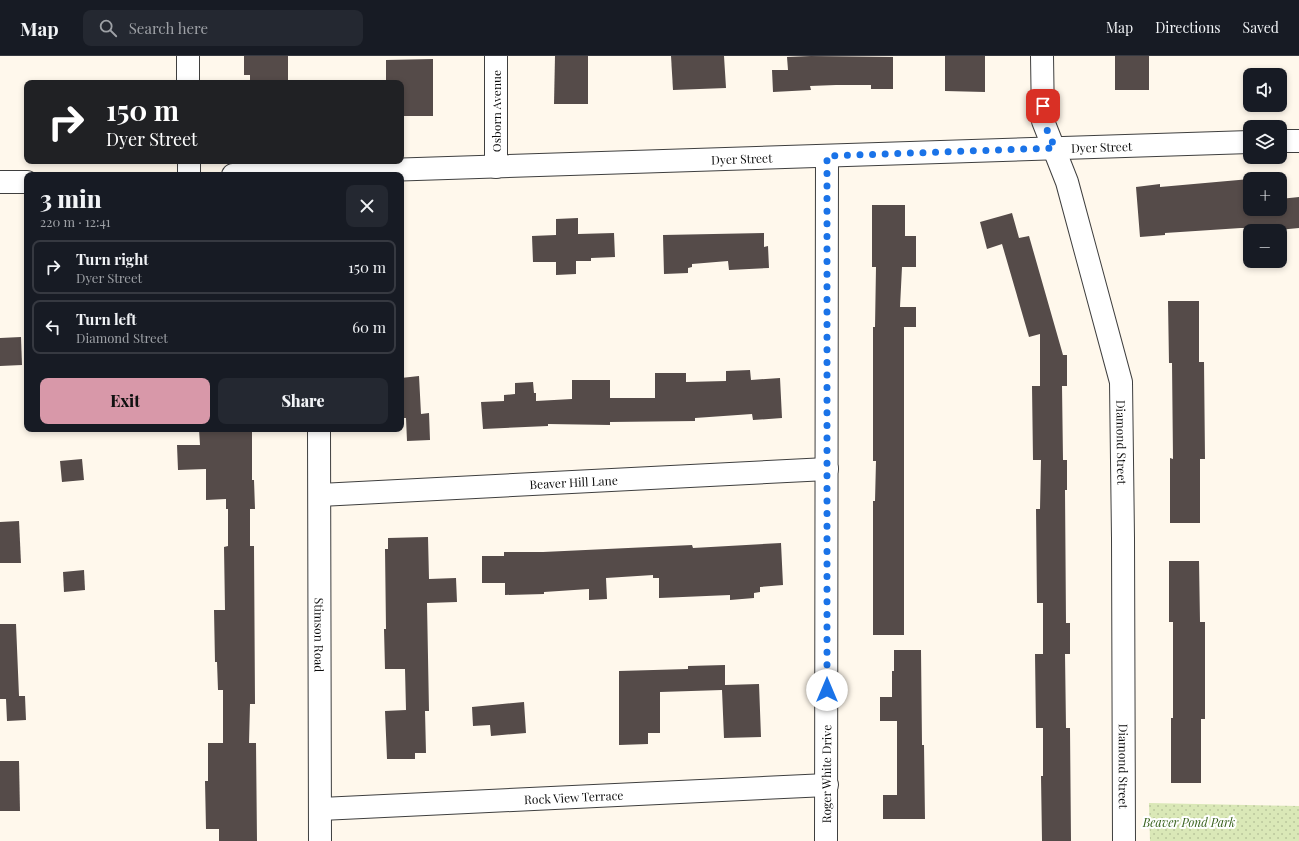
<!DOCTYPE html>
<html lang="en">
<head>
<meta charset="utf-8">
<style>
	body { margin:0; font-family:"Playfair Display",serif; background:#242831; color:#f1f3f6; height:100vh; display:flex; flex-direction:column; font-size:15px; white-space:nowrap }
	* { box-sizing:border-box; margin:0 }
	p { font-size:13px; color:#9ea1a6 }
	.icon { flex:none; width:22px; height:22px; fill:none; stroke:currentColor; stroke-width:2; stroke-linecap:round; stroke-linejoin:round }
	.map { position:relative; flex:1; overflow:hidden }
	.drawer { position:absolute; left:24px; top:116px; width:380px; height:260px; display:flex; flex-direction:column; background:#171b24; border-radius:8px; box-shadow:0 2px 6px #0003 }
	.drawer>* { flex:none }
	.guide { position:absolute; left:24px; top:24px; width:380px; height:84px; border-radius:8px; box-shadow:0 2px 6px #0003; background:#202124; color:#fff; overflow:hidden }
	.tools { position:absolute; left:1243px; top:12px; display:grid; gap:8px }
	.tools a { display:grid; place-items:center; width:44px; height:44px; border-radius:8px; background:#171b24; box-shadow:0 2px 6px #0003; font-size:20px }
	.pin { position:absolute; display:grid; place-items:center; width:34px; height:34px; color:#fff; margin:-17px; border-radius:8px; box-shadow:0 2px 6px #0006 }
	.me { position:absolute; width:44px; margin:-22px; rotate:0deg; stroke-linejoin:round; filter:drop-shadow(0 0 3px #0008) }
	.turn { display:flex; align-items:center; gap:14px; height:84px; padding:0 16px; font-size:18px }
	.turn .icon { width:52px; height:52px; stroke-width:2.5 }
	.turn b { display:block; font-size:28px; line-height:34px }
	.round { display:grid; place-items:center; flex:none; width:42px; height:42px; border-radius:8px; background:#242831 }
	.headline { display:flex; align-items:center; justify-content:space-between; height:68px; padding:0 16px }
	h1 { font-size:24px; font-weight:800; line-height:30px }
	.action { display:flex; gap:8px; margin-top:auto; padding:8px 16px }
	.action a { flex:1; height:46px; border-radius:8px; background:#d898a9; color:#111; font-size:16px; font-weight:800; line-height:46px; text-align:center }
	.action a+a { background:#242831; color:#f1f3f6 }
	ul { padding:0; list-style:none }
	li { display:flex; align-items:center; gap:12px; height:54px; margin:0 8px 6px; padding:0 8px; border:2px solid #363941; border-radius:8px }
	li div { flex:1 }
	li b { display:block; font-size:15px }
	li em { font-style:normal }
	header { display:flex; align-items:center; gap:24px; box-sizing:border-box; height:56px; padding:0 20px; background:#171b24; border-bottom:1px solid #363941 }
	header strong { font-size:19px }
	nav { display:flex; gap:22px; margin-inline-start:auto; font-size:14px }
	.search { width:280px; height:36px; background:#242831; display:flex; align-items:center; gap:10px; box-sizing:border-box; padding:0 14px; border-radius:8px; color:#9ea1a6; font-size:15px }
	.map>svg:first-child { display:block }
	.grass { fill:url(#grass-dots) }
	.building { fill:#554b49 }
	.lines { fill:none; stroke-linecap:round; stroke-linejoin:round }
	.minor-casing { stroke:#3f3f3f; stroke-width:24 }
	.minor { stroke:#fff; stroke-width:22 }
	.route { stroke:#1a73e8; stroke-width:7; stroke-dasharray:0 12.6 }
	.labels { text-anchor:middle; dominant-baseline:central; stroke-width:4; stroke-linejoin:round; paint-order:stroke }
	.street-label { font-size:12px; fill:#0c0c0c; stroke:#fff }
	.park-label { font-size:12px; font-style:italic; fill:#39621e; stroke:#fff }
</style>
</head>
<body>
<header>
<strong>Map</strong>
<div class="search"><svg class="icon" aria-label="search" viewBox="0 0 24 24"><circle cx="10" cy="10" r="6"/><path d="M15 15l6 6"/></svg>Search here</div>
<nav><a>Map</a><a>Directions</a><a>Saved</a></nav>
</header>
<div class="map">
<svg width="1299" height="785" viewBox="0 0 1299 785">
	<defs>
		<pattern id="grass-dots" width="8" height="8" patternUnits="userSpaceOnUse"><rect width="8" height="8" fill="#dae8b7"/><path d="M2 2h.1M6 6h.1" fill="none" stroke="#bac69c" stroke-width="1.8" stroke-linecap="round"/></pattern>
	</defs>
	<rect width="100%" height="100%" fill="#fff8ec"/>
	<polygon class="grass" points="1149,747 1299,750 1299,785 1150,785"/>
	<g class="building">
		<polygon points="244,0 288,0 288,27 250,27 250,19 244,19"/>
		<polygon points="555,0 588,0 588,48 554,48"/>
		<polygon points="671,0 724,0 726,32 673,34"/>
		<polygon points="811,0 893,1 893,33 871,33 871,29 836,29 810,30 811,34 773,36 772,14 788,14 787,1"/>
		<polygon points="945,0 985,0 985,36 945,35"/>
		<rect x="1115" y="0" width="34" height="34"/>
		<polygon points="433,3 433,60 401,60 401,27 386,27 386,4"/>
		<polygon points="1250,123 1250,153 1280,153 1280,143 1299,141 1299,172 1266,175 1246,175 1246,172 1241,172 1165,177 1165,179 1140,181 1136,131 1160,128 1160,131"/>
		<polygon points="872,149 905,149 905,180 916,180 916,211 902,211 900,251 916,251 916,271 904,271 904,579 873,579 873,445 875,445 876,405 873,405 873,271 875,271 876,211 872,211"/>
		<polygon points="1012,157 1019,182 1029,180 1063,299 1067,299 1067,330 1062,330 1063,404 1067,404 1067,434 1065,434 1066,567 1070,567 1070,598 1065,598 1066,672 1070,672 1071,785 1042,785 1041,720 1043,720 1043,672 1036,672 1035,598 1043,598 1043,547 1037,547 1036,453 1040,453 1041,404 1033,404 1032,330 1040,330 1040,278 1029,281 1002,188 987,193 980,166"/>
		<polygon points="578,162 578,178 614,177 615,201 591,202 591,205 576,205 576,218 556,219 556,206 533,206 532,180 556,179 556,163"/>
		<polygon points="764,177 764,191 768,190 769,212 729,214 728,205 692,208 692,211 688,212 688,217 664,218 663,179"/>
		<polygon points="1168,245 1199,245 1199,306 1204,306 1205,403 1200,403 1200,467 1170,467 1170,402 1173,403 1172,307 1169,307"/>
		<polygon points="21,281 22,309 0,310 0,282"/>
		<polygon points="750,314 751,324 780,322 782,362 753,364 752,358 695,362 695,365 610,366 610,369 548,368 548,370 483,373 481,346 504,345 504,339 515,338 515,327 533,326 534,337 536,337 536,345 572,343 572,324 610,324 610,342 655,342 655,317 686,317 686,326 726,325 726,315"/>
		<polygon points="419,320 421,358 429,357 430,384 407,385 406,362 401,362 401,322"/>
		<polygon points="199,373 252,373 252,424 254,424 255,453 250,453 250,490 254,490 255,648 250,648 249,687 256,687 257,785 219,785 219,773 206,773 205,725 208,725 208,687 223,687 223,634 218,634 217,606 215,606 214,554 225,554 224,491 228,490 228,453 226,453 226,443 206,444 206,413 178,414 177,389 200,389"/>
		<polygon points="82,403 84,424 62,426 60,405"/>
		<polygon points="19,465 21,507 0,507 0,466"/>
		<polygon points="428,481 429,523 456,522 457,546 427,547 429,655 425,655 426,697 415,697 415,703 387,703 385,655 406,654 405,613 385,613 384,573 386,573 385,493 388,493 388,482"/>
		<polygon points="781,487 783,529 760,531 760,536 754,537 754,542 730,544 730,539 659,542 659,522 653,522 653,519 606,522 607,543 589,544 589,533 544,536 544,538 505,539 505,527 482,527 482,500 504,500 504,496 543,496 692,489 693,492"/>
		<polygon points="1169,505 1199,505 1200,566 1205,566 1205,663 1201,663 1201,727 1171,727 1171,662 1173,662 1173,566 1169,566"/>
		<polygon points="84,514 85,534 64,536 63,516"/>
		<polygon points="0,568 16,568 19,640 25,640 26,664 7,665 6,643 0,643"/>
		<polygon points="894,594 921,594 922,689 924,689 925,763 883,763 883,739 897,739 897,665 880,665 880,641 892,641 892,615 894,615"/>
		<polygon points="725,609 725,629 759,628 761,681 724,682 722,634 660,636 660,677 648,677 648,688 619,689 619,615 688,613 688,610"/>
		<polygon points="524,646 526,677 491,680 490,669 473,670 472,651"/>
		<polygon points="0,705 19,705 20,755 0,755"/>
	</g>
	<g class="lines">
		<g class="minor-casing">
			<g id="minor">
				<polyline points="188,0 188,27"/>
				<polyline points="496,0 496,111"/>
				<path id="s1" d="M1042 0 1043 65 1067 126 1121 326 1123 482 1124 785"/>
				<polyline points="1280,85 1299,85"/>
				<polyline points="189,105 189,119"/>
				<path id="s2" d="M233 119 1250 86"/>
				<polyline points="0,126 27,126"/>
				<path id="s3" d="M319 373 320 785"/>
				<path id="s4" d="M320 439 827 413"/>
				<path id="s5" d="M321 753 827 729"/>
				<path id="s6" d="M826 785 827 100"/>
			</g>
		</g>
		<use href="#minor" class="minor"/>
	</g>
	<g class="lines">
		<polyline class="route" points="827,634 827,100 1055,92 1043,65 1043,50"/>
	</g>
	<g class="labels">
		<g class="street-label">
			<text transform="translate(496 55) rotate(-90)">Osborn Avenue</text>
			<text stroke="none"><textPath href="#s2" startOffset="869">Dyer Street</textPath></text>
			<text stroke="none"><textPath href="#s2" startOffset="509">Dyer Street</textPath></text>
			<text stroke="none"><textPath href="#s1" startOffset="398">Diamond Street</textPath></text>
			<text stroke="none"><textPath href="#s4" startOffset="254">Beaver Hill Lane</textPath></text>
			<text stroke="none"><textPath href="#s3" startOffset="206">Stimson Road</textPath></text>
			<text stroke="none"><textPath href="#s1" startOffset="722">Diamond Street</textPath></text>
			<text stroke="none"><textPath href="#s6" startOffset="67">Roger White Drive</textPath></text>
			<text stroke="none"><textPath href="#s5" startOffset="253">Rock View Terrace</textPath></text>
		</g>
		<g class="park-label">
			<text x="1189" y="766">Beaver Pond Park</text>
		</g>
	</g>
</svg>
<div class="tools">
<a><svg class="icon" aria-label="sound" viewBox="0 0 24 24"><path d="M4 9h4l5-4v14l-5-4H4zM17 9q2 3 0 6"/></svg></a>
<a><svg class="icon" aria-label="layers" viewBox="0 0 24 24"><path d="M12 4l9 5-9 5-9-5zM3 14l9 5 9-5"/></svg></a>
<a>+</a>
<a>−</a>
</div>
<div class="pin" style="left:1043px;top:50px;background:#d93025"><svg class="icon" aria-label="arrive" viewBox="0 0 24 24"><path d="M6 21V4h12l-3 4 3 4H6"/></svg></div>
<svg class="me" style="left:827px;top:634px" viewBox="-20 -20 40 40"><circle r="19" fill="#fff"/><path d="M0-13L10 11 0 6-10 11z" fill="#1a73e8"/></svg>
<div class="guide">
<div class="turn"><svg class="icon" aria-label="right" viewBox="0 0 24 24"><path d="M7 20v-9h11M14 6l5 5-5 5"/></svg><div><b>150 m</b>Dyer Street</div></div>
</div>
<section class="drawer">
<div class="headline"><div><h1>3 min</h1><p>220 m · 12:41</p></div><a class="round"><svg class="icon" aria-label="close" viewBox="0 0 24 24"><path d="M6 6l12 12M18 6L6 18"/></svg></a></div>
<ul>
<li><svg class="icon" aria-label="right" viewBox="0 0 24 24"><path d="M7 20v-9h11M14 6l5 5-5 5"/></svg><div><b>Turn right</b><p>Dyer Street</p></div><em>150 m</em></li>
<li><svg class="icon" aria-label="left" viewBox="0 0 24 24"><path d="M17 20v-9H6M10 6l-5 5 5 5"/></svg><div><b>Turn left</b><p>Diamond Street</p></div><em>60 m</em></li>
</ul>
<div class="action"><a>Exit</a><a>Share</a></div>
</section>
</div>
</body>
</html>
